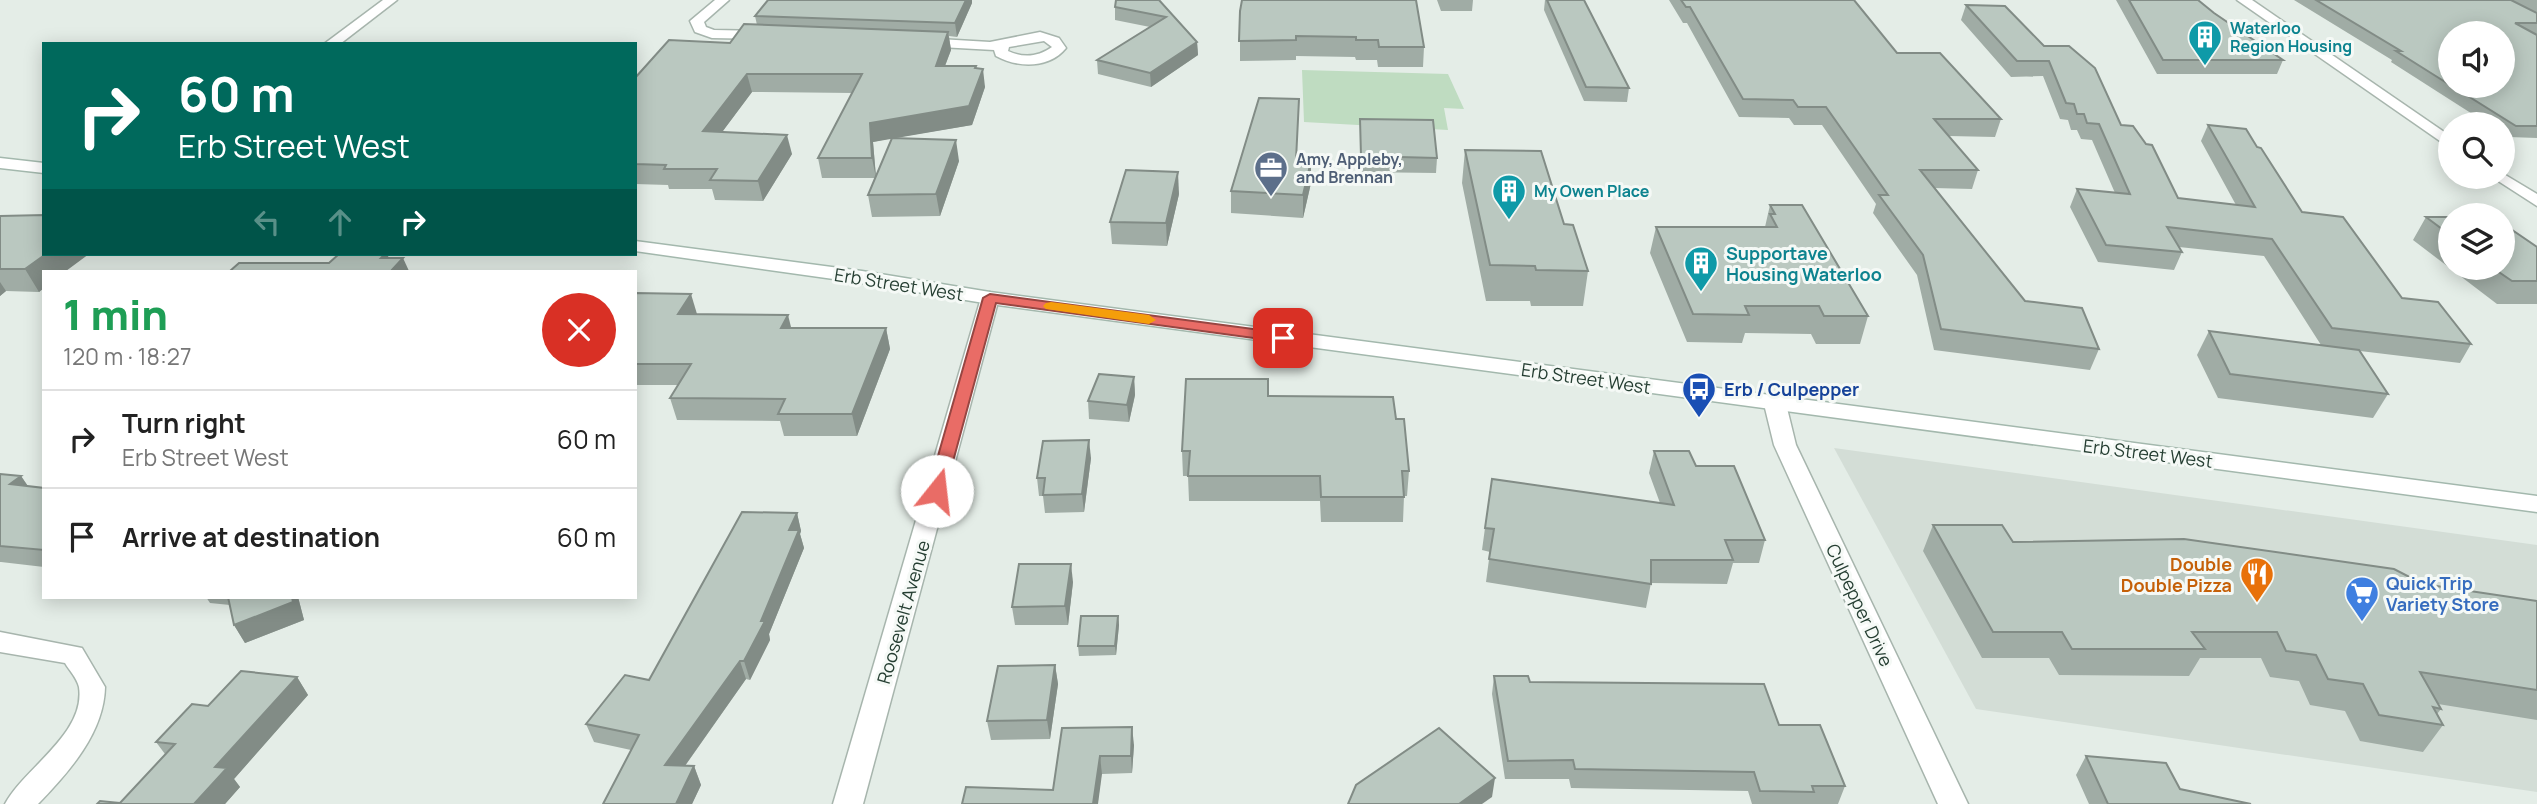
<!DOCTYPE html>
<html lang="en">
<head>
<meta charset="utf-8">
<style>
	body { margin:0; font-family:Manrope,sans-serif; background:#f2f2f2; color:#222; height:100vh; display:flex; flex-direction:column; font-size:26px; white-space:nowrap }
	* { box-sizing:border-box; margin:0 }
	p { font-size:23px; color:#767676 }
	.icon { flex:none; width:38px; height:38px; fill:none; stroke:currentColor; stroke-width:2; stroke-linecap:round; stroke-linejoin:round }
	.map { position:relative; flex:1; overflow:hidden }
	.details { position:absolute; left:42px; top:270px; width:595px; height:329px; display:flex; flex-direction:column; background:#fff; border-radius:0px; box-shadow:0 4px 18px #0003 }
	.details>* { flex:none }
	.guide { position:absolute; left:42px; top:42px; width:595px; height:214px; border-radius:0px; box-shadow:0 4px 18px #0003; background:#00695c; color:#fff; overflow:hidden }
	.fabs { position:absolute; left:2438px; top:21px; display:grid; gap:14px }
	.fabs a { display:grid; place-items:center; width:77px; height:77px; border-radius:50%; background:#fff; box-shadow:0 4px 18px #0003; font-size:35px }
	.pin { position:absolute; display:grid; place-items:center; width:60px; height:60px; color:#fff; margin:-30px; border-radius:14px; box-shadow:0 4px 10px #0006 }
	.me { position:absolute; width:77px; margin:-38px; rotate:16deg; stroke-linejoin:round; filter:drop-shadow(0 0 5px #0008) }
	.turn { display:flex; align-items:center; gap:24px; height:147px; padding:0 21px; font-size:32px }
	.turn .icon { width:91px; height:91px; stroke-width:2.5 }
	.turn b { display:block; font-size:49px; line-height:60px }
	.lanes { display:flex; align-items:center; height:66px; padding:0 21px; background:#0003; justify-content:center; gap:35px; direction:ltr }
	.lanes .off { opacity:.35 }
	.round { display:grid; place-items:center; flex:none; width:74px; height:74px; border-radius:37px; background:#f2f2f2 }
	.overview { display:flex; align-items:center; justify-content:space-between; height:119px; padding:0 21px }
	h1 { font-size:42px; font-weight:800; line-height:52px; color:#1e9e55 }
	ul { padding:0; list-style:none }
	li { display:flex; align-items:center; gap:21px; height:98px; padding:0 21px; border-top:2px solid #e0e0e0 }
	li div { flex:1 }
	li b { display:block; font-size:26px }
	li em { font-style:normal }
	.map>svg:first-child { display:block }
	.built { fill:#d3ddd6 }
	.green { fill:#bfdcc1 }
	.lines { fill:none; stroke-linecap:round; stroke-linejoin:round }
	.minor-casing { stroke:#a7b5ad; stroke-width:3 }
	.secondary-casing { stroke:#a3b8ad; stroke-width:3 }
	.minor { fill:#fff; fill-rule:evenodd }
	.secondary { fill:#fff; fill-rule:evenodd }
	.wall { fill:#a0aca5; fill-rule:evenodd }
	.shaded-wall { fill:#828c86 }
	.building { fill:#bac8c0; stroke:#828c86; stroke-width:2 }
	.route { fill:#e96c66; stroke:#974642; stroke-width:2 }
	.slow { fill:#f59e0b }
	.labels { text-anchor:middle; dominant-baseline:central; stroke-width:6; stroke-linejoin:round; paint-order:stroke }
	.far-culture-label { font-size:16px; font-weight:bold; fill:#0d838f; stroke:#f5f9f6; text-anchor:start }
	.far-service-label { font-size:16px; font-weight:bold; fill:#4e5e75; stroke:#f5f9f6; text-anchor:start }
	.culture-label { font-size:18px; font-weight:bold; fill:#0d838f; stroke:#f5f9f6; text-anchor:start }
	.street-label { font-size:18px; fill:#253e32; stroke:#f5f9f6 }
	.transit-label { font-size:18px; font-weight:bold; fill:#164399; stroke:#f5f9f6; text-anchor:start }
	.food-label { font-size:18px; font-weight:bold; fill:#c56008; stroke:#f5f9f6; text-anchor:end }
	.shop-label { font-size:18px; font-weight:bold; fill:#366cbe; stroke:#f5f9f6; text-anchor:start }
</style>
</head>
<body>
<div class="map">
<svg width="2537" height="804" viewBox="0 0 2537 804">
	<rect width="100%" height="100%" fill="#e4ede7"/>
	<polygon class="built" points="1834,448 2537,545 2537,792 1976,709"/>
	<polygon class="green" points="1302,70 1448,74 1464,109 1444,108 1448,130 1304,122"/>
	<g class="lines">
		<g class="minor-casing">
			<g id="minor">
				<polygon points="383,0 397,0 340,44 324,44"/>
				<polygon points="715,0 729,0 704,22 706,27 714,30 764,31 771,35 764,39 712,38 695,32 690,21"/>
				<polygon points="2237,0 2252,0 2450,136 2450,148"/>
				<path d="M1040 32 1059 38 1066 48C1049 69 1018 68 996 56L994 50 922 46 915 42 922 38 990 42ZM1044 41 1052 47C1038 57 1023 58 1008 51L1009 47Z"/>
				<polygon points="2502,173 2537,194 2537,206 2492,177 2502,177"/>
				<polygon points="990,292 999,298 863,804 833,804 981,298"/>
				<polygon points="1775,398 1782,400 1786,404 1796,445 1968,804 1938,804 1774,445 1764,404 1768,400"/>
				<path d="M0 632 82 648 105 687C104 733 69 772 38 804H5C24 768 86 734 79 687 77 678 69 670 65 663L0 652Z"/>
			</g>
		</g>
		<g class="secondary-casing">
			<g id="secondary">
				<polygon points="0,158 44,163 44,173 0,168"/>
				<polygon points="635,241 862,271 990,292 2537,496 2537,512 990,304 862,283 635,251"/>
			</g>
		</g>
		<use href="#minor" class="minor"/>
		<use href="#secondary" class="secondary"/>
	</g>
	<g class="wall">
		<path d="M768 0H972V3L957 37 949 36 951 50 945 66 976 68 985 87 972 125 893 138 959 161 940 216 872 217 868 195 875 178H822L818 158 853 93 752 92 722 132 792 154 763 201 715 200 712 189H669L668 185 635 184V78L730 43 757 25 755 16ZM892 138 876 176 873 142Z"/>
		<polygon points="1159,0 1197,42 1198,55 1151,87 1098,74 1097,60 1150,27 1115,20 1115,7"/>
		<polygon points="1437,0 1473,0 1472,11 1441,11"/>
		<polygon points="1545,0 1584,0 1629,88 1627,102 1584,101 1544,10"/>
		<polygon points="1669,0 1854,0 1897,53 2001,119 1995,137 1949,136 1978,170 1972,189 1934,188 2025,301 2099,349 2090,370 1934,350 1917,275 1873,213 1876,204 1822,125 1794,125 1789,118 1739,117 1687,23 1683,23"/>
		<polygon points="2116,0 2198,0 2214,13 2283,60 2277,74 2157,74"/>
		<path d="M2294 0H2537V34H2535L2537 35V138L2509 137 2502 133V124H2488L2391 62 2392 60ZM2450 33 2502 86H2450Z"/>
		<polygon points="1966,5 2005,6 2121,125 2178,198 2236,205 2201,141 2208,125 2257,147 2302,212 2402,298 2471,344 2460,363 2360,351 2388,394 2373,418 2218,398 2197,355 2209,331 2321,345 2264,256 2179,247 2182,252 2174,270 2098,262 2070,207 2077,189 2115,193 2092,140 2081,139 2077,130 2071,130 2068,120 2060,119 2043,76 2011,77 1961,20"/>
		<polygon points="1240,11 1424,47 1423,67 1378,67 1377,60 1356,60 1355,57 1296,56 1296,60 1240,61"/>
		<polygon points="1299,99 1296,160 1311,161 1311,183 1303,218 1231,213 1231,191"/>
		<polygon points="1360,119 1437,158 1436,173 1360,172"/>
		<polygon points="1465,150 1564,224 1588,271 1583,306 1531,306 1530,301 1486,301 1462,183"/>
		<polygon points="1179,194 1167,246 1112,244 1110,222"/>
		<polygon points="1770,205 1868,316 1860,344 1816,344 1811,334 1745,333 1742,343 1687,342 1650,253 1656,227 1765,227"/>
		<polygon points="0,216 44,271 44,288 39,292 6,291 0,296"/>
		<polygon points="2426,217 2450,217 2450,268 2502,268 2537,247 2537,304 2497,304 2413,240"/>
		<polygon points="635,293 697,314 791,328 886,328 890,349 857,436 784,436 780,421 677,420 670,398 678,385 635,385"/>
		<polygon points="1134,377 1135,395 1129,422 1089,419 1088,401"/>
		<polygon points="1268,396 1396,419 1409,471 1407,496 1404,496 1403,522 1321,522 1320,501 1189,501 1188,476 1183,476 1182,451"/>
		<polygon points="1654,451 1696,466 1765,540 1759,563 1733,563 1727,584 1651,583 1646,608 1486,582 1490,552 1482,550 1485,528 1660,503 1649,473"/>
		<polygon points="1091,458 1084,512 1045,513 1043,496 1039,496 1037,478"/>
		<polygon points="0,474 21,476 28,486 44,488 44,567 1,562 0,562"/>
		<polygon points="797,513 801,531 800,534 804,548 769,634 770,640 750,680 746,679 685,766 694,766 701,785 692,804 603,804 631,750 594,742 586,724 649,680"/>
		<polygon points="1933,525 2013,542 2423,584 2537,601 2537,720 2438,704 2441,709 2437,714 2443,725 2423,752 2360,741 2345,711 2310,705 2299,681 2270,677 2261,658 2200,658 2189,676 2059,675 2049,658 1982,658 1923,551"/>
		<polygon points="1073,582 1068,625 1015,625 1012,607"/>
		<polygon points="206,597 298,597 304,620 245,643 234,625 230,605 210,603"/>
		<polygon points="1118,616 1119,625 1116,655 1079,656 1078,646"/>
		<polygon points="1055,665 1058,684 1050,739 991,740 987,721"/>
		<polygon points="1494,676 1779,725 1845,786 1838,804 1752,804 1748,791 1571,788 1569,779 1505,779 1492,694"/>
		<polygon points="297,677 308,695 234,779 240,787 225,804 97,804 120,803 165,754 156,742 208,706"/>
		<polygon points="1062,728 1134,745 1132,773 1102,774 1053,790"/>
		<polygon points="2086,756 2180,789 2251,804 2089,804 2076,775"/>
	</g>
	<g class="shaded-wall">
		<polygon points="966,0 972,0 972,3 957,37 955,23"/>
		<polygon points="948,32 951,50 938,84 936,66"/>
		<polygon points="1197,42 1198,55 1151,87 1150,73"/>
		<polygon points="976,66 978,81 983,69 985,87 972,125 873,142 876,178 872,158 870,123 975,68"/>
		<polygon points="747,74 752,92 708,151 703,131"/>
		<polygon points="787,135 792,154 763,201 758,181"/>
		<polygon points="956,140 959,161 940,216 936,194"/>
		<polygon points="1311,161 1311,183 1303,218 1303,195"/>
		<polygon points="1178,172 1179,194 1167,246 1166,223"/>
		<polygon points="46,254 89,254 66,271 44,271 44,288 39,292 25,269"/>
		<polygon points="385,254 387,254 394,268 381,258"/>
		<polygon points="403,258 409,271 391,271"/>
		<polygon points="0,282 6,291 0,296"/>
		<polygon points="691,294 697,314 678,314"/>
		<polygon points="788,315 793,335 781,328"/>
		<polygon points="886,328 890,349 857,436 852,414"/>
		<polygon points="1134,377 1135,395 1129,422 1127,405"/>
		<polygon points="1089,440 1091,458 1084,512 1082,494"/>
		<polygon points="21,476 33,494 10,484"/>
		<polygon points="797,513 801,531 800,534 804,548 769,634 770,640 750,680 744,661 761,621 789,530"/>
		<polygon points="1071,564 1073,582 1068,625 1065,606"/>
		<polygon points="292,597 298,597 304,620 245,643 234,625"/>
		<polygon points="1118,616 1119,625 1116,655 1115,646"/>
		<polygon points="740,661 746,679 672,784 665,765"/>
		<polygon points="1055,665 1058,684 1050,739 1047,720"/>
		<polygon points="297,677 308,695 234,779 240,787 225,804 194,804 215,767"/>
		<polygon points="1132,727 1134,745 1132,773 1131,756"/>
		<polygon points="1100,756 1102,774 1098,804 1093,804"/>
		<polygon points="694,766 701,785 692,804 676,804"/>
		<polygon points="1495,778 1492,797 1482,804 1459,804"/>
	</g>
	<g class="building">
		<polygon points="768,0 966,0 955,23 755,16"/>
		<polygon points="1116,0 1159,0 1197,42 1150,73 1097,60 1166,17 1115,7"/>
		<polygon points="1242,0 1416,0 1424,47 1379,47 1378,40 1356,40 1356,37 1296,36 1296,40 1239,41 1240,11"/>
		<polygon points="1547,0 1584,0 1629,88 1586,87"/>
		<polygon points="1681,0 1854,0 1897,53 1940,53 2001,119 1934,119 1978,170 1920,170 2025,301 2082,308 2099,349 1941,329 1923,255 1879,195 1888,195 1826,107 1798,107 1793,100 1743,99 1690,7 1686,7"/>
		<polygon points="2129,0 2198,0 2214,13 2283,60 2163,60"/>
		<polygon points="2316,0 2511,0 2537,13 2537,23 2515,23 2537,35 2537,126 2516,126 2452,86 2502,86 2502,33 2450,33 2450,85 2396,51 2401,51"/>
		<polygon points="1966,5 2005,6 2044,46 2069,46 2095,68 2121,125 2133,126 2146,144 2152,145 2178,198 2255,207 2208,125 2246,129 2257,147 2261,148 2302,212 2343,217 2402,298 2438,302 2471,344 2332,328 2272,239 2167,227 2182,252 2106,245 2077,189 2130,194 2099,124 2087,123 2084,114 2077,114 2074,104 2066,103 2049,61 2017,61"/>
		<polygon points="744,24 948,32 936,66 976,66 975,68 983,69 969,106 870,123 872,158 818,158 862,74 747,74 703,131 787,135 758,181 710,180 717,169 664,169 666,165 635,164 635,78 669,40 730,43"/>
		<polygon points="1259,98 1299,99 1296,160 1311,161 1303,195 1231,191"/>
		<polygon points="1360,119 1433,120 1437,158 1361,156"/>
		<polygon points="892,138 956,140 936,194 868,195"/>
		<polygon points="1465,150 1541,151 1564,224 1573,225 1588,271 1536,270 1535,266 1490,265"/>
		<polygon points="1126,170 1178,172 1166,223 1110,222"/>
		<polygon points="1770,205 1802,205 1868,316 1824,316 1819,306 1745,306 1749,315 1693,314 1656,227 1777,227 1770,214 1775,214"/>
		<polygon points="44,215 44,254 46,254 25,269 0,269 0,216"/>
		<polygon points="2426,217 2450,217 2450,235"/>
		<polygon points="2502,223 2537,247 2537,281 2512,281 2493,268 2502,268"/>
		<polygon points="339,254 385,254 381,258 403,258 391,271 230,271 239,263 329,263"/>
		<polygon points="635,293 691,294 678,314 788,315 781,328 886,328 852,414 778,414 785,399 670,398 691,364 635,364"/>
		<polygon points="2209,331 2359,350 2388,394 2230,374"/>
		<polygon points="1099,374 1134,377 1127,405 1088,401"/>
		<polygon points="1186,379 1268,379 1268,396 1393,397 1396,419 1404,419 1409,471 1402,471 1404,497 1321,497 1320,476 1188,476 1190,451 1182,451"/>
		<polygon points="1089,440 1082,494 1043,495 1045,478 1037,478 1043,441"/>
		<polygon points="1654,451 1689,451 1696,466 1734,466 1765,540 1725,540 1733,560 1651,560 1651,584 1489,559 1494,529 1485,528 1492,479 1674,505"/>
		<polygon points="0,474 21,476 10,484 44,488 44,550 0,546"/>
		<polygon points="742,512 797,513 789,530 799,530 761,621 765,621 744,661 740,661 665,765 694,766 676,804 603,804 639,735 586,724 625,675 649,680"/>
		<polygon points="1933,525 2002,525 2013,542 2184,539 2394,569 2423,584 2537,601 2537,690 2420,672 2441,709 2433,707 2443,725 2379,715 2363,684 2328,679 2316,655 2286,651 2277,632 2192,632 2205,649 2072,649 2062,632 1993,632"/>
		<polygon points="1019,564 1071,564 1065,606 1012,607"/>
		<polygon points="228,597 292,597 293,602 234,625"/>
		<polygon points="1081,616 1118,616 1115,646 1078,646"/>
		<polygon points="1055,665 1047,720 987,721 998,666"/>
		<polygon points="241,671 297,677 215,767 227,768 194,804 97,804 100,801 120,803 175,744 156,742 192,704 208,706"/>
		<polygon points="1494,676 1528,676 1530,682 1764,684 1779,725 1820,725 1845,786 1812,786 1814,792 1760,791 1754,772 1575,769 1573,760 1508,761"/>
		<polygon points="1132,727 1131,756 1100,756 1093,804 962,804 966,787 1053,790 1062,728"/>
		<polygon points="1439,728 1495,778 1459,804 1348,804 1356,785"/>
		<polygon points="2086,756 2166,763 2180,789 2251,804 2108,804"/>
	</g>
	<polygon class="route" points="990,294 1283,333 1290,338 1283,342 996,303 945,491 937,497 931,495 928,491 983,298"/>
	<polygon class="slow" points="1051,302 1149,315 1156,320 1149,324 1046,309 1043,306 1046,303"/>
	<defs>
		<g id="building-pin" transform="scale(1.75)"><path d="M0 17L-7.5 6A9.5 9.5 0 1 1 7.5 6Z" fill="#0f9aa8" stroke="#f5f9f6"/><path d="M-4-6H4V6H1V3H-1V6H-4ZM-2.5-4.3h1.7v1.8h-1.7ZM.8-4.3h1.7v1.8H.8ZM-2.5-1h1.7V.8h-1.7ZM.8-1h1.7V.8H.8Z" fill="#fff"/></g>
		<g id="office-pin" transform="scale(1.75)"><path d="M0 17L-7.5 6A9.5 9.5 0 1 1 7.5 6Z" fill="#5c6f8a" stroke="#f5f9f6"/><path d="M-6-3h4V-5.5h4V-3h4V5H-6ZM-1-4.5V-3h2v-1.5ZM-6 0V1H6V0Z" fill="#fff"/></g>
		<g id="bus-pin" transform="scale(1.75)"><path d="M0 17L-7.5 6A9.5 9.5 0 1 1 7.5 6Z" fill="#1a4fb4" stroke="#f5f9f6"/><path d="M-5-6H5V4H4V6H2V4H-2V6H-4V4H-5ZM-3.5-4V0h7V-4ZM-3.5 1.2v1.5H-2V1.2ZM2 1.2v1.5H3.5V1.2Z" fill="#fff"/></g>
		<g id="restaurant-pin" transform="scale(1.75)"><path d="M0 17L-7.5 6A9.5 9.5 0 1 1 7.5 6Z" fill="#e8710a" stroke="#f5f9f6"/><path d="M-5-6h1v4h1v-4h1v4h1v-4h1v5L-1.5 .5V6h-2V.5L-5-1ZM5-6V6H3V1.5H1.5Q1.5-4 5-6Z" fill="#fff"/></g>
		<g id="supermarket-pin" transform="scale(1.75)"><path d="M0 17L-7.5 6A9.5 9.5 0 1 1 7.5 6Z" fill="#3f7fe0" stroke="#f5f9f6"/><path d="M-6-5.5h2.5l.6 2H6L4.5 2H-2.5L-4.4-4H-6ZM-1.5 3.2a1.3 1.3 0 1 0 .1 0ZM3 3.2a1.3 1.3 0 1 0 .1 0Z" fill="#fff"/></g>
	</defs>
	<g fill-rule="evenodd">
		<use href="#building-pin" x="2205" y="37"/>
		<use href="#office-pin" x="1271" y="168"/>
		<use href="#building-pin" x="1509" y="191"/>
		<use href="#building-pin" x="1701" y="263"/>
		<use href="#bus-pin" x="1699" y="389"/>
		<use href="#restaurant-pin" x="2257" y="574"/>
		<use href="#supermarket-pin" x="2362" y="593"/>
	</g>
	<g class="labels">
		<g class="far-culture-label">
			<text x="2230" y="28">Waterloo<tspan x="2230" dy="18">Region Housing</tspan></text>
			<text x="1534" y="191">My Owen Place</text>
		</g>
		<g class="far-service-label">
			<text x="1296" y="159">Amy, Appleby,<tspan x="1296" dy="18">and Brennan</tspan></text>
		</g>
		<g class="culture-label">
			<text x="1726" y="253">Supportave<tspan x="1726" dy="21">Housing Waterloo</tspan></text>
		</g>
		<g class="street-label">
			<text transform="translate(899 284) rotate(9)">Erb Street West</text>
			<text transform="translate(1586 378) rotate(8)">Erb Street West</text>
			<text transform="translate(2148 453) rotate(7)">Erb Street West</text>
			<text transform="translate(1860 605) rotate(65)">Culpepper Drive</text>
			<text transform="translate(903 612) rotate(-74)">Roosevelt Avenue</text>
		</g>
		<g class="transit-label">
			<text x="1724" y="389">Erb / Culpepper</text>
		</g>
		<g class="food-label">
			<text x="2232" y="564">Double<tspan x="2232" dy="21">Double Pizza</tspan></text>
		</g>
		<g class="shop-label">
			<text x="2386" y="583">Quick Trip<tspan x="2386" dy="21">Variety Store</tspan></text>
		</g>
	</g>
</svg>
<div class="fabs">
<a><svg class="icon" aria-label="sound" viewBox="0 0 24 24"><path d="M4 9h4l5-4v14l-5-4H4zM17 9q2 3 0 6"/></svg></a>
<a><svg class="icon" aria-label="search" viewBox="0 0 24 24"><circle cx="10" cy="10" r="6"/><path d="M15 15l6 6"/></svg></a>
<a><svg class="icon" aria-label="layers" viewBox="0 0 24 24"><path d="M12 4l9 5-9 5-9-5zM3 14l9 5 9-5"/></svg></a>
</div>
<div class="pin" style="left:1283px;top:338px;background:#d93025"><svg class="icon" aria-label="arrive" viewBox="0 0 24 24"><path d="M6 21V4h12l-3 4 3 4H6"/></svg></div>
<svg class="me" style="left:937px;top:491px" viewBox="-20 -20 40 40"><circle r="19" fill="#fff"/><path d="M0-13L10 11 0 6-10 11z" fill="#e96c66"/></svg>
<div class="guide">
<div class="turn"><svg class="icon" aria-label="right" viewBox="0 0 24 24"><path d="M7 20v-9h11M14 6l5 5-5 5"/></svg><div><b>60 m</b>Erb Street West</div></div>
<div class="lanes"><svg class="icon off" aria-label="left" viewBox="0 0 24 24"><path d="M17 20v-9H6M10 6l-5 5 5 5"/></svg><svg class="icon off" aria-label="ahead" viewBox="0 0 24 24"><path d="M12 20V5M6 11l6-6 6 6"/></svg><svg class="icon" aria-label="right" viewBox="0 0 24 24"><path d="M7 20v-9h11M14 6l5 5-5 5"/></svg></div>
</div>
<section class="details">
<div class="overview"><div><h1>1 min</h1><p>120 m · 18:27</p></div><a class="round" style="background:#d93025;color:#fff"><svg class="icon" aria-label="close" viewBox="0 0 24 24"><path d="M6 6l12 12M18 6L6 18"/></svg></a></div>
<ul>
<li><svg class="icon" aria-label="right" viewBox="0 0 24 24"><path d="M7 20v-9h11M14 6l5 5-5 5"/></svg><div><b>Turn right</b><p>Erb Street West</p></div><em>60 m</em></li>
<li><svg class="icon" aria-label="arrive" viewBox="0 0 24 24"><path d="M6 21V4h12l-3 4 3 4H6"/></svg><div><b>Arrive at destination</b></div><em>60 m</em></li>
</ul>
</section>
</div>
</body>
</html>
